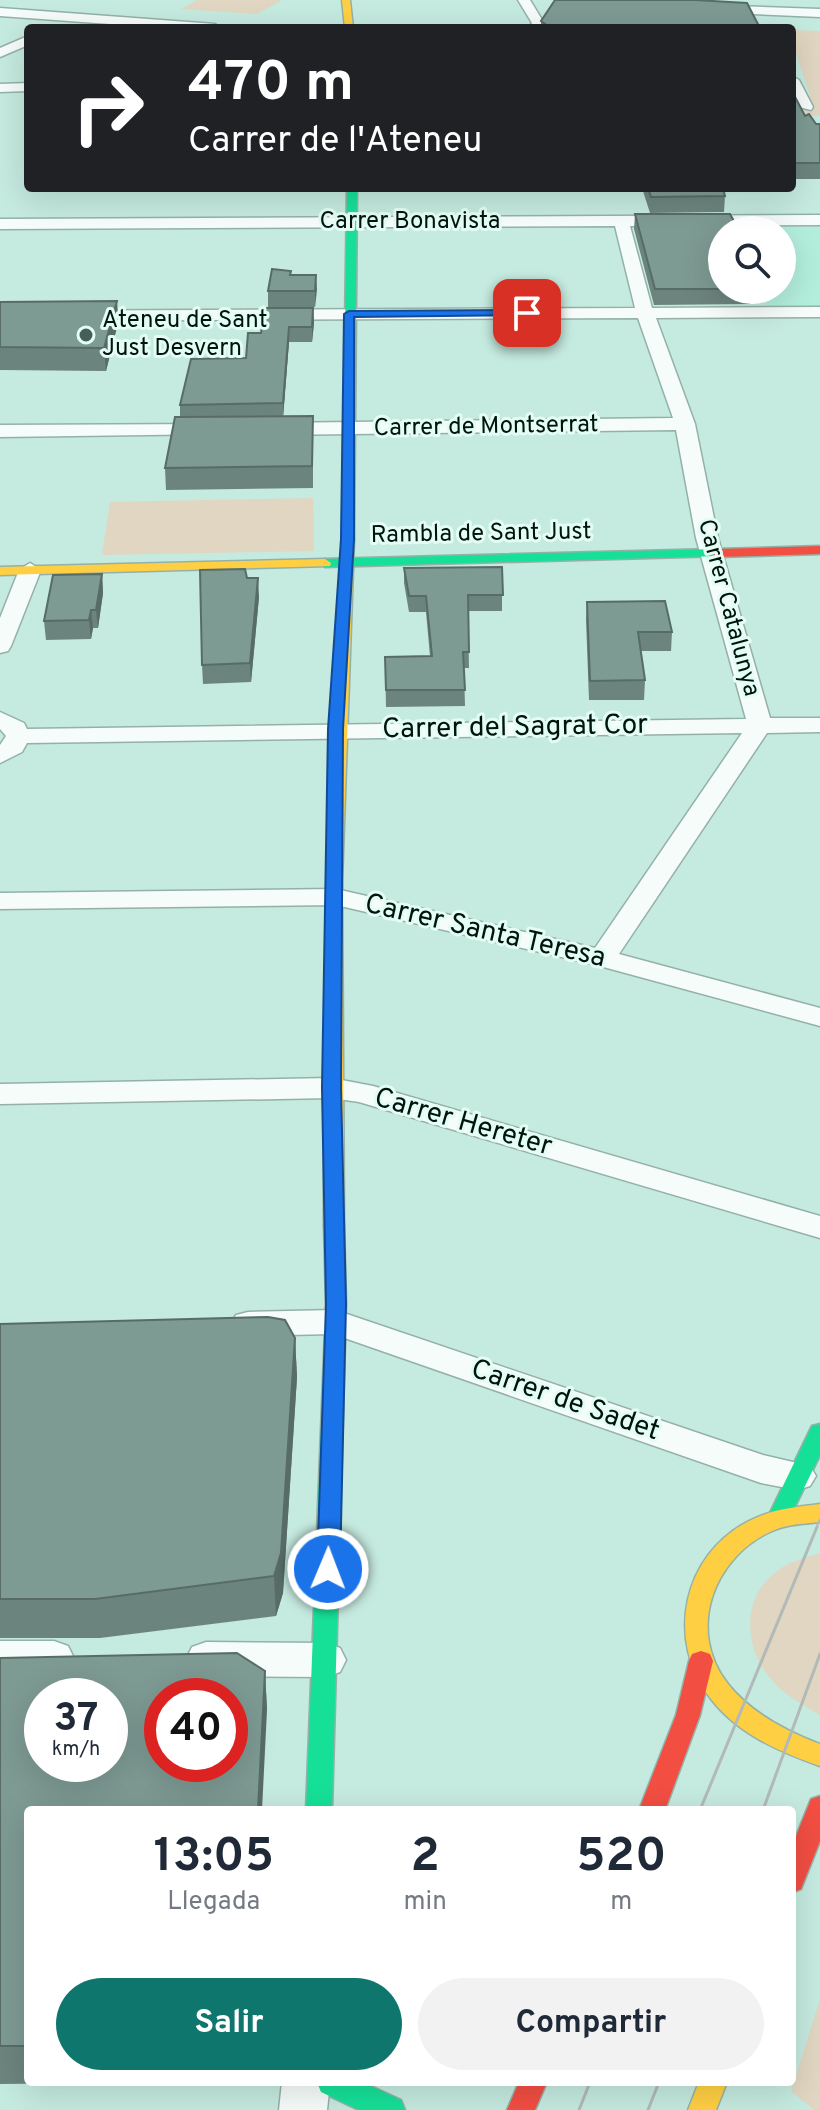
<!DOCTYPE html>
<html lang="es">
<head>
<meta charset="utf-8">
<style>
	body { margin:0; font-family:Overpass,sans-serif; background:#f2f2f3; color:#1f2937; height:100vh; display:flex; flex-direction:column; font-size:30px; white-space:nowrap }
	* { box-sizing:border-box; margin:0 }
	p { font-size:26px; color:#747a83 }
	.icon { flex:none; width:44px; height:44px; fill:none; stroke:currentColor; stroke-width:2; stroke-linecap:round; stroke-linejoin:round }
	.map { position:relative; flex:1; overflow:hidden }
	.sheet { position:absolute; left:24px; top:1806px; width:772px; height:280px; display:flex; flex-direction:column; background:#fff; border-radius:8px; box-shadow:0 8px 32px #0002 }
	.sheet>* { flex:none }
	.banner { position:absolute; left:24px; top:24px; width:772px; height:168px; border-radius:8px; box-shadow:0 8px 32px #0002; background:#202124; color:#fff; overflow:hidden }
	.fabs { position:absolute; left:708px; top:216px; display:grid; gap:16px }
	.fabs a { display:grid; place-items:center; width:88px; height:88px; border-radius:50%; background:#fff; box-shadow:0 8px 32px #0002; font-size:40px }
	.speed { position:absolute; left:24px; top:1678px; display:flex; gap:16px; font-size:40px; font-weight:700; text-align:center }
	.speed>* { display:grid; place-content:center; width:104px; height:104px; border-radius:50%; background:#fff; box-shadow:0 8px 32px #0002; line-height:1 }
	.speed small { font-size:20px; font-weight:400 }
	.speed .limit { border:12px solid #d22; background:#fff; color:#111 }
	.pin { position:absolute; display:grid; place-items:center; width:68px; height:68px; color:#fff; margin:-34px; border-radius:16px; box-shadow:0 4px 12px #0006 }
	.me { position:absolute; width:88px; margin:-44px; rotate:1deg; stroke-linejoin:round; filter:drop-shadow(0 0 6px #0008) }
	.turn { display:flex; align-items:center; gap:28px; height:168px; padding:0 32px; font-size:36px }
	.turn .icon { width:104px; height:104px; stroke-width:2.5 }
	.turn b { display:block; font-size:56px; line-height:68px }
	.eta { display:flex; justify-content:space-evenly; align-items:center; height:136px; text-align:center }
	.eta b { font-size:48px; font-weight:700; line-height:56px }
	.primary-button { display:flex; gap:16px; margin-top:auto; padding:16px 32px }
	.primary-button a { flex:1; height:92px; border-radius:48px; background:#0f766e; color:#fff; font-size:32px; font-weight:700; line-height:92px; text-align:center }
	.primary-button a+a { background:#f2f2f3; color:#1f2937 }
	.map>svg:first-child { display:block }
	.built { fill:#b3eedd }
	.green { fill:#e0d6c1 }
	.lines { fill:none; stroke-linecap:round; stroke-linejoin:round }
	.street-casing { stroke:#94b1a9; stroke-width:3 }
	.fast-casing { stroke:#94b1a9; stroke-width:3 }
	.slow-casing { stroke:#94b1a9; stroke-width:3 }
	.jam-casing { stroke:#94b1a9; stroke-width:3 }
	.street { fill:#f6fcfa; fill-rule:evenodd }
	.fast { fill:#16e098; fill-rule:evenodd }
	.slow { fill:#ffcf43; fill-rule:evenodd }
	.jam { fill:#f24e42; fill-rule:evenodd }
	.tram-far1 { stroke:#b1bab7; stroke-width:2 }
	.tram { stroke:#b1bab7; stroke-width:3 }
	.wall { fill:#6c847e }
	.shaded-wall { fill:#586c67 }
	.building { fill:#7d9a93; stroke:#586c67; stroke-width:2; fill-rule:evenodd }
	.route { fill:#1a73e8; stroke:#114b97; stroke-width:2 }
	.poi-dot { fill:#455f57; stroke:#e3fdf4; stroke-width:3 }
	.labels { text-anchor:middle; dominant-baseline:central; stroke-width:6; stroke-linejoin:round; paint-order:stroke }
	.far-street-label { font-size:24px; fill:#00140e; stroke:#e3fdf4 }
	.far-poi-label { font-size:24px; fill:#00140e; stroke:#e3fdf4; text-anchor:start }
	.street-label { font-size:28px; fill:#00140e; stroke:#e3fdf4 }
</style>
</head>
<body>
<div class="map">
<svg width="820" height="2110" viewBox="0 0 820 2110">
	<rect width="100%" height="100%" fill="#c5eadf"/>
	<polygon class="built" points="820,226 820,308 768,307 761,290 782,290 782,230 738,230 737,227"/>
	<g class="green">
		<polygon points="197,0 282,0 257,14 181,9"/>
		<path d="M792 30 820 31V116L792 113V100H811C806 76 792 53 792 30Z"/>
		<polygon points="313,498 314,551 102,555 110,502"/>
		<path d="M820 1553V1715C801 1704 784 1695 770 1678 746 1650 741 1604 770 1577 784 1563 802 1559 820 1553Z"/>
		<polygon points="820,1999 820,2110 814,2110 791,2091"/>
	</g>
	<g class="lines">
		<g class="street-casing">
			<g id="street">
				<polygon points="518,0 530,0 544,23 540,28 528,28 532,23"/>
				<polygon points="710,5 820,9 820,17 706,12 706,6"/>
				<polygon points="0,8 215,24 221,28 165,28 0,16"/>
				<polygon points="28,36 28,45 0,57 0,48"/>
				<polygon points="792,76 799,80 813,107 811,110 799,107 792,93"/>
				<polygon points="28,83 28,91 0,92 0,84"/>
				<polygon points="820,215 820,225 630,226 652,308 820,307 820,317 656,318 695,424 718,538 770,718 820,718 820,732 767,733 619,954 820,1008 820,1026 596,965 336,905 0,909 0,893 336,889 595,948 742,733 27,743 22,752 0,763 0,745 6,736 0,729 0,712 24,723 27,729 746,719 696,538 676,430 274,435 264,429 274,423 673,418 638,318 0,321 0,311 635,308 615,226 0,229 0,219"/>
				<polygon points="214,424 221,426 224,430 221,434 0,437 0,425"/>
				<polygon points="30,563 41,570 11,646 8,651 0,653 0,618 19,570"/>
				<polygon points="331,1078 373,1086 820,1216 820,1238 359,1102 331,1098 0,1104 0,1084"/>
				<polygon points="335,1310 763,1455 810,1466 816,1476 810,1486 797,1490 761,1483 333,1334 248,1336 236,1333 231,1324 236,1315 248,1312"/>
				<polygon points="0,1641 54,1641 68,1646 74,1658 68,1670 54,1675 0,1675"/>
				<polygon points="206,1642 326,1643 340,1648 346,1660 340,1672 326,1677 206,1676 192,1671 186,1659 192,1647"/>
				<polygon points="282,2082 330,2082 327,2110 279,2110"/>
			</g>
		</g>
		<g class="fast-casing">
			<g id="fast">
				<polygon points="347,188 357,188 354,540 348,544 342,540"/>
				<polygon points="717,549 722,550 722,556 325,567 319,563 325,559"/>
				<polygon points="334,1218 341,1220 344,1225 346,1304 332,1810 306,1810 326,1304 324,1225 327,1220"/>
				<polygon points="820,1424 820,1455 789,1519 786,1525 778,1528 770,1525 767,1519 809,1432 812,1426"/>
				<polygon points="317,2082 362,2082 401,2100 405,2110 359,2110 321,2092"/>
			</g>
		</g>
		<g class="slow-casing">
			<g id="slow">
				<polygon points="342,0 350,0 353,28 345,28"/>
				<path d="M348 536 354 540 342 882 344 1225 341 1230H327L324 1225C322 996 328 768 342 540Z"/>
				<polygon points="325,559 331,563 330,566 0,575 0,567"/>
				<path d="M820 1504V1522C804 1524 787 1524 772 1531 713 1557 686 1631 728 1684 751 1713 786 1731 820 1744V1766C780 1752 738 1734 711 1699 665 1641 682 1555 749 1521 772 1509 795 1507 820 1504Z"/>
				<polygon points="699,2082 727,2082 716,2110 688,2110"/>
			</g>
		</g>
		<g class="jam-casing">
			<g id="jam">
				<polygon points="820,546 820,554 717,557 711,553 717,549"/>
				<polygon points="701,1651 710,1654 713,1661 700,1715 665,1810 639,1810 676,1715 689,1661 692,1654"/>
				<polygon points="820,1796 820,1841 801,1889 792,1893 792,1846 811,1799"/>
				<polygon points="519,2082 547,2082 535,2110 507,2110"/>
			</g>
		</g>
		<use href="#street" class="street"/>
		<use href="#fast" class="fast"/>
		<use href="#slow" class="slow"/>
		<use href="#jam" class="jam"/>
		<polyline class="tram-far1" points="816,1529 820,1519"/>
		<g class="tram">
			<polyline points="700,1810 817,1527"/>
			<polyline points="763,1810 820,1654"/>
			<polyline points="579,2110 590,2082"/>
			<polyline points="648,2110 659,2082"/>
		</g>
	</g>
	<g class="wall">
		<polygon points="541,21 760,28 541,28"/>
		<polygon points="792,91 805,116 816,124 820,124 820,179 792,179"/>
		<polygon points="642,188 723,188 725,196 724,212 650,213"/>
		<polygon points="635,214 722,230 722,290 752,290 750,304 654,305 634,229"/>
		<polygon points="291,275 316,275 315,307 268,307 268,291"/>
		<polygon points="117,301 118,323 106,371 0,370 0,302"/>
		<polygon points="313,308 314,323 312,342 289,342 283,416 313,416 313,488 166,490 165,468 180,417 180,405 246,358 261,333"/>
		<polygon points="502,567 502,611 468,611 469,668 464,668 465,706 386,707 385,657 430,656 426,612 409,612 404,583 404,568"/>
		<polygon points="102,574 103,593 98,628 93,628 91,639 46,640 44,621"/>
		<polygon points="259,597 251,682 203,684 202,665"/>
		<polygon points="587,602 672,632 671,651 641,651 645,680 644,700 589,700 586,620"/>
		<polygon points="0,1324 295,1338 297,1377 283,1593 276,1616 100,1638 0,1638"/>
		<polygon points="0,1658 265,1671 267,1710 28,1810 28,2082 210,2082 0,2084"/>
	</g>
	<g class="shaded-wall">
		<polygon points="316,275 317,290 315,307 315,291"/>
		<polygon points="117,301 118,323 106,371 104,348"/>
		<polygon points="313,308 314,323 312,342 312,327"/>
		<polygon points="289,327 289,342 283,419 283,403"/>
		<polygon points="102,574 103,593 98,628 96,610"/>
		<polygon points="258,578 259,597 251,682 250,663"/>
		<polygon points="91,610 93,628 91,639 89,620"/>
		<polygon points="295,1338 297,1377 283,1593 276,1616 274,1576"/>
		<polygon points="265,1671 267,1710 262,1810 258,1810"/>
	</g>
	<g class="building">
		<polygon points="555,0 695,0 747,3 760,28 551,28 541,21"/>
		<polygon points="792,91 805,116 809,114 816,124 820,124 820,163 792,163"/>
		<polygon points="648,188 723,188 725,196 651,197"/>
		<polygon points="635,214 730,214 739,230 722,230 722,289 655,289"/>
		<polygon points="272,269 291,271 290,275 316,275 315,291 268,291"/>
		<polygon points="117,301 104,348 0,347 0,302"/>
		<polygon points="265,308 313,308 312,327 289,327 283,403 180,405 191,359 246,358 248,333 261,333"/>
		<polygon points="313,416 312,466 165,468 175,417"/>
		<polygon points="502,567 503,595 468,595 469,652 463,652 465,690 386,690 385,657 432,656 426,596 409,596 404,568"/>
		<polygon points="245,569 247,578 258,578 250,663 202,665 200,570"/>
		<polygon points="102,574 96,610 91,610 89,620 44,621 53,575"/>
		<polygon points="665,601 672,632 638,632 645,680 590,681 587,602"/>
		<polygon points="268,1317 285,1320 295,1338 281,1553 274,1576 95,1599 0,1599 0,1324"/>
		<path d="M237 1653 265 1671 258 1810H28V2046H0V1658ZM42 1696H110V1764H42ZM162 1696H230V1764H162Z"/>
	</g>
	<polygon class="route" points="527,310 532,313 531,315 354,317 354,539 343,729 341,1088 346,1304 340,1569 337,1575 328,1578 320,1575 317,1569 326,1304 322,1088 328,729 341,539 344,314 349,311"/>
	<circle class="poi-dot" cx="86" cy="335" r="8"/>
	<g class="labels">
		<g class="far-street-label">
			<text x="410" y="222">Carrer Bonavista</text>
			<text transform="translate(486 427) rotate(-1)">Carrer de Montserrat</text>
			<text transform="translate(481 534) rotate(-1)">Rambla de Sant Just</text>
			<text transform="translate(728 608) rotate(75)">Carrer Catalunya</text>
		</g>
		<g class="far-poi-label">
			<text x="102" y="321">Ateneu de Sant<tspan x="102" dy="28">Just Desvern</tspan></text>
		</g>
		<g class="street-label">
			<text transform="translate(515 728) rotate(-1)">Carrer del Sagrat Cor</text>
			<text transform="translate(485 932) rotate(13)">Carrer Santa Teresa</text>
			<text transform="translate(463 1123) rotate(16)">Carrer Hereter</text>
			<text transform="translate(565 1401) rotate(19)">Carrer de Sadet</text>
		</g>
	</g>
</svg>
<div class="fabs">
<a><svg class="icon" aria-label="search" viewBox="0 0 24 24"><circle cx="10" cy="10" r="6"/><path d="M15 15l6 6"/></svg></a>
</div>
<div class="speed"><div>37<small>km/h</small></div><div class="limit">40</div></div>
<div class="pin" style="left:527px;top:313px;background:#d93025"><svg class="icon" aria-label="arrive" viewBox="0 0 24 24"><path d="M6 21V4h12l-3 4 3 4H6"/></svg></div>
<svg class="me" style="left:328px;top:1569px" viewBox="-20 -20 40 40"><circle r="17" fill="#1a73e8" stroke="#fff" stroke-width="3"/><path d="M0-11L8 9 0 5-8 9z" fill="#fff"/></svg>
<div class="banner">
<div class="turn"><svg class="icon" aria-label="right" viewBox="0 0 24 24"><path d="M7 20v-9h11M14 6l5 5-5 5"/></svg><div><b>470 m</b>Carrer de l'Ateneu</div></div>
</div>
<section class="sheet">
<div class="eta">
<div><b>13:05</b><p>Llegada</p></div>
<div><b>2</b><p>min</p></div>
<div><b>520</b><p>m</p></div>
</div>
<div class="primary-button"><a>Salir</a><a>Compartir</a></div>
</section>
</div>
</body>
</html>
